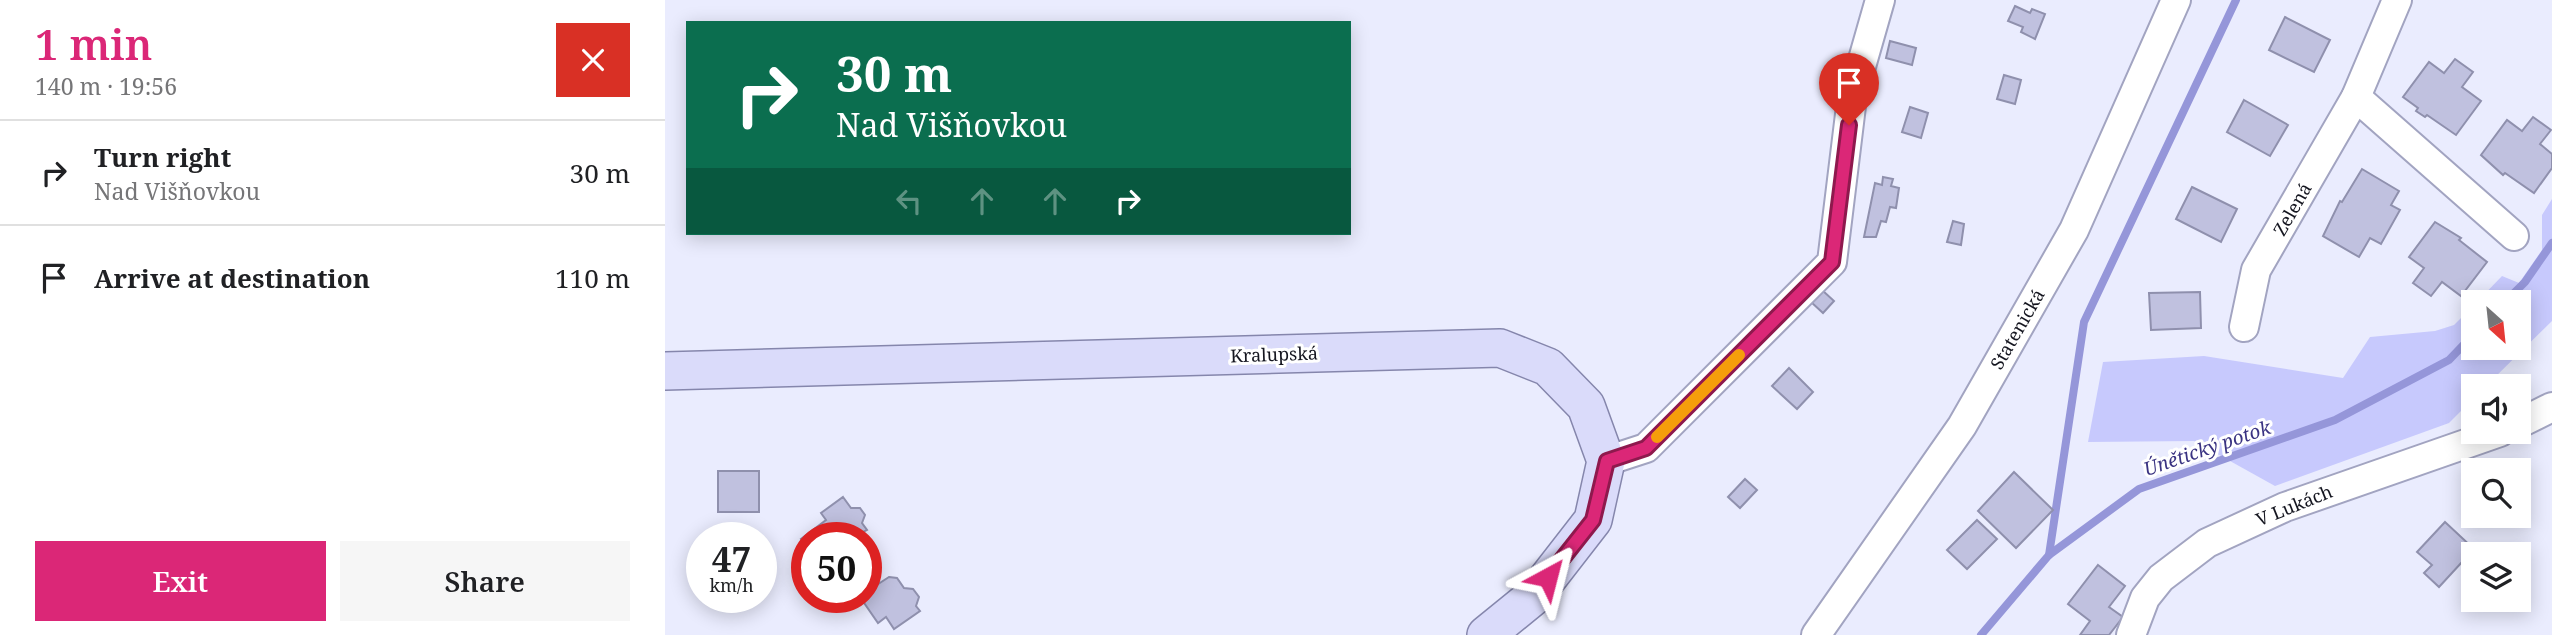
<!DOCTYPE html>
<html lang="en">
<head>
<meta charset="utf-8">
<style>
	body { margin:0; font-family:"Noto Serif",serif; background:#f6f6f6; color:#202124; height:100vh; display:flex; flex-direction:column; font-size:26px; white-space:nowrap }
	* { box-sizing:border-box; margin:0 }
	p { font-size:23px; color:#757577 }
	.icon { flex:none; width:38px; height:38px; fill:none; stroke:currentColor; stroke-width:2; stroke-linecap:round; stroke-linejoin:round }
	.map { position:relative; flex:1; overflow:hidden }
	.details { display:flex; flex-direction:column; background:#fff; width:665px }
	.details>* { flex:none }
	.hud { position:absolute; left:21px; top:21px; width:665px; height:214px; border-radius:0px; box-shadow:0 4px 18px #0003; background:#0b6e4f; color:#fff; overflow:hidden }
	.needle { width:46px; rotate:153deg }
	.tools { position:absolute; left:1796px; top:290px; display:grid; gap:14px }
	.tools a { display:grid; place-items:center; width:70px; height:70px; border-radius:0px; background:#fff; box-shadow:0 4px 18px #0003; font-size:35px }
	.speed { position:absolute; left:21px; top:522px; display:flex; gap:14px; font-size:35px; font-weight:700; text-align:center }
	.speed>* { display:grid; place-content:center; width:91px; height:91px; border-radius:50%; background:#fff; box-shadow:0 4px 18px #0003; line-height:1 }
	.speed small { font-size:18px; font-weight:400 }
	.speed .limit { border:10px solid #d22; background:#fff; color:#111 }
	.pin { position:absolute; display:grid; place-items:center; width:60px; height:60px; color:#fff; margin:-72px -30px; border-radius:50% 50% 50% 0; rotate:-45deg; box-shadow:0 0 7px #0007 }
	.pin .icon { rotate:45deg }
	.me { position:absolute; width:77px; margin:-38px; rotate:38deg; stroke-linejoin:round; filter:drop-shadow(0 0 5px #0008) }
	.turn { display:flex; align-items:center; gap:24px; height:147px; padding:0 35px; font-size:32px }
	.turn .icon { width:91px; height:91px; stroke-width:2.5 }
	.turn b { display:block; font-size:49px; line-height:60px }
	.lanes { display:flex; align-items:center; height:66px; padding:0 35px; background:#0003; justify-content:center; gap:35px; direction:ltr }
	.lanes .off { opacity:.35 }
	.round { display:grid; place-items:center; flex:none; width:74px; height:74px; border-radius:0px; background:#f6f6f6 }
	.summary { display:flex; align-items:center; justify-content:space-between; height:119px; padding:0 35px }
	h1 { font-size:42px; font-weight:600; line-height:52px; color:#db2777 }
	.cta { display:flex; gap:14px; margin-top:auto; padding:14px 35px }
	.cta a { flex:1; height:80px; border-radius:0px; background:#db2777; color:#fff; font-size:28px; font-weight:600; line-height:80px; text-align:center }
	.cta a+a { background:#f6f6f6; color:#202124 }
	ul { padding:0; list-style:none }
	li { display:flex; align-items:center; gap:21px; height:105px; padding:0 35px; border-top:2px solid #e0e0e0 }
	li div { flex:1 }
	li b { display:block; font-size:26px }
	li em { font-style:normal }
	main { display:flex; flex:1; min-height:0 }
	.map>svg:first-child { display:block }
	.green { fill:#c7c9fd }
	.lines { fill:none; stroke-linecap:round; stroke-linejoin:round }
	.stream { stroke:#9596d9; stroke-width:8 }
	.building { fill:#c0c1df; stroke:#8f90ad; stroke-width:2 }
	.minor-casing { stroke:#a2a4c1; stroke-width:32 }
	.major-casing { stroke:#8586ac; stroke-width:40 }
	.minor { stroke:#fff; stroke-width:28 }
	.major { stroke:#dadbfa; stroke-width:37 }
	.route-casing { stroke:#8e194d; stroke-width:18 }
	.route { stroke:#db2777; stroke-width:12 }
	.slow { stroke:#f59e0b; stroke-width:12 }
	.labels { text-anchor:middle; dominant-baseline:central; stroke-width:6; stroke-linejoin:round; paint-order:stroke }
	.street-label { font-size:18px; fill:#151620; stroke:#fff }
	.water-label { font-size:19px; font-style:italic; fill:#3a3382; stroke:#fff }
</style>
</head>
<body>
<main>
<section class="details">
<div class="summary"><div><h1>1 min</h1><p>140 m · 19:56</p></div><a class="round" style="background:#d93025;color:#fff"><svg class="icon" aria-label="close" viewBox="0 0 24 24"><path d="M6 6l12 12M18 6L6 18"/></svg></a></div>
<ul>
<li><svg class="icon" aria-label="right" viewBox="0 0 24 24"><path d="M7 20v-9h11M14 6l5 5-5 5"/></svg><div><b>Turn right</b><p>Nad Višňovkou</p></div><em>30 m</em></li>
<li><svg class="icon" aria-label="arrive" viewBox="0 0 24 24"><path d="M6 21V4h12l-3 4 3 4H6"/></svg><div><b>Arrive at destination</b></div><em>110 m</em></li>
</ul>
<div class="cta"><a>Exit</a><a>Share</a></div>
</section>
<div class="map">
<svg width="1887" height="635" viewBox="0 0 1887 635">
	<rect width="100%" height="100%" fill="#eaecfe"/>
	<polygon class="green" points="1887,199 1887,321 1820,387 1808,387 1808,399 1784,423 1610,486 1529,441 1423,442 1438,362 1539,356 1678,378 1705,337 1770,331 1789,325 1808,306 1808,348 1853,348 1853,303 1811,303 1837,276 1854,283 1877,250 1877,215"/>
	<g class="lines">
		<g class="stream">
			<polyline points="1839,303 1860,282 1887,243"/>
			<polyline points="1384,555 1419,322 1571,0"/>
			<polyline points="1316,635 1384,555 1474,489 1670,420 1784,360 1808,335"/>
		</g>
	</g>
	<g class="building">
		<polygon points="1350,6 1365,13 1367,9 1380,14 1370,39 1356,32 1358,27 1343,21"/>
		<polygon points="1620,17 1665,40 1649,72 1604,50"/>
		<polygon points="1225,41 1251,48 1247,65 1221,58"/>
		<polygon points="1790,59 1808,72 1797,87 1816,101 1791,135 1762,115 1760,117 1751,111 1753,108 1738,97 1764,62 1779,73"/>
		<polygon points="1339,75 1356,80 1350,104 1332,99"/>
		<polygon points="1579,100 1623,125 1605,156 1562,132"/>
		<polygon points="1245,107 1263,113 1256,138 1237,132"/>
		<polygon points="1868,117 1886,130 1875,144 1887,154 1887,168 1869,193 1840,173 1838,175 1816,155 1842,120 1857,131"/>
		<polygon points="1697,169 1734,191 1726,205 1735,210 1716,244 1705,238 1694,257 1658,236 1675,201 1677,202"/>
		<polygon points="1218,177 1228,179 1226,186 1234,188 1231,208 1225,207 1221,222 1216,221 1211,237 1199,237 1210,183 1217,185"/>
		<polygon points="1527,187 1572,209 1556,242 1511,219"/>
		<polygon points="1288,221 1299,224 1296,245 1282,242"/>
		<polygon points="1770,222 1796,238 1794,240 1822,262 1796,296 1777,282 1766,296 1748,283 1759,268 1744,257"/>
		<polygon points="1157,290 1169,301 1158,313 1146,302"/>
		<polygon points="1535,292 1536,328 1486,330 1484,293"/>
		<polygon points="1124,368 1148,392 1132,409 1107,386"/>
		<rect x="53" y="471" width="41" height="41"/>
		<polygon points="1349,472 1388,510 1351,548 1313,511"/>
		<polygon points="1080,479 1092,490 1075,508 1063,497"/>
		<polygon points="178,497 186,508 195,508 200,515 197,523 202,530 196,533 199,537 142,537 142,547 136,539 161,520 156,513"/>
		<polygon points="1312,520 1332,539 1302,569 1282,550"/>
		<polygon points="1780,522 1809,549 1774,587 1759,573 1767,565 1752,552"/>
		<polygon points="1433,565 1460,586 1444,607 1458,617 1444,635 1415,635 1425,621 1403,604"/>
		<polygon points="224,577 232,578 239,588 248,589 254,597 251,606 255,611 229,629 221,617 213,623 195,597 201,597 201,592"/>
	</g>
	<g class="lines">
		<g class="minor-casing">
			<g id="minor">
				<polyline points="1691,97 1849,236"/>
				<polyline points="1579,327 1591,270 1691,97 1732,0"/>
				<polyline points="1853,424 1887,407"/>
				<polyline points="941,461 981,448 1167,262 1187,98 1215,0"/>
				<polyline points="1151,635 1297,426 1409,230 1511,0"/>
				<polyline points="1466,635 1480,598 1496,578 1542,543 1620,507 1835,432"/>
			</g>
		</g>
		<g class="major-casing">
			<polyline id="major" points="0,371 835,348 883,367 921,406 941,461 928,520 869,596 821,635"/>
		</g>
		<use href="#minor" class="minor"/>
		<use href="#major" class="major"/>
	</g>
	<g class="lines">
		<g class="route-casing">
			<polyline id="route" points="883,577 928,520 942,461 981,448 1167,262 1184,125"/>
		</g>
		<use href="#route" class="route"/>
		<polyline class="slow" points="992,437 1074,355"/>
	</g>
	<g class="labels">
		<g class="street-label">
			<text transform="translate(1627 209) rotate(-60)">Zelená</text>
			<text transform="translate(1352 329) rotate(-60)">Statenická</text>
			<text transform="translate(609 354) rotate(-2)">Kralupská</text>
			<text transform="translate(1629 505) rotate(-22)">V Lukách</text>
		</g>
		<g class="water-label">
			<text transform="translate(1542 448) rotate(-19)">Únětický potok</text>
		</g>
	</g>
</svg>
<div class="tools">
<a><svg class="needle" viewBox="-14 -14 28 28"><path d="M0-13l5 13h-10z" fill="#e53935"/><path d="M0 13l5-13h-10z" fill="#757577"/></svg></a>
<a><svg class="icon" aria-label="sound" viewBox="0 0 24 24"><path d="M4 9h4l5-4v14l-5-4H4zM17 9q2 3 0 6"/></svg></a>
<a><svg class="icon" aria-label="search" viewBox="0 0 24 24"><circle cx="10" cy="10" r="6"/><path d="M15 15l6 6"/></svg></a>
<a><svg class="icon" aria-label="layers" viewBox="0 0 24 24"><path d="M12 4l9 5-9 5-9-5zM3 14l9 5 9-5"/></svg></a>
</div>
<div class="speed"><div>47<small>km/h</small></div><div class="limit">50</div></div>
<div class="pin" style="left:1184px;top:125px;background:#d93025"><svg class="icon" aria-label="arrive" viewBox="0 0 24 24"><path d="M6 21V4h12l-3 4 3 4H6"/></svg></div>
<svg class="me" style="left:883px;top:577px" viewBox="-20 -20 40 40"><path d="M0-17L14 15 0 8-14 15z" fill="#db2777" stroke="#fff" stroke-width="4"/></svg>
<div class="hud">
<div class="turn"><svg class="icon" aria-label="right" viewBox="0 0 24 24"><path d="M7 20v-9h11M14 6l5 5-5 5"/></svg><div><b>30 m</b>Nad Višňovkou</div></div>
<div class="lanes"><svg class="icon off" aria-label="left" viewBox="0 0 24 24"><path d="M17 20v-9H6M10 6l-5 5 5 5"/></svg><svg class="icon off" aria-label="ahead" viewBox="0 0 24 24"><path d="M12 20V5M6 11l6-6 6 6"/></svg><svg class="icon off" aria-label="ahead" viewBox="0 0 24 24"><path d="M12 20V5M6 11l6-6 6 6"/></svg><svg class="icon" aria-label="right" viewBox="0 0 24 24"><path d="M7 20v-9h11M14 6l5 5-5 5"/></svg></div>
</div>
</div>
</main>
</body>
</html>
